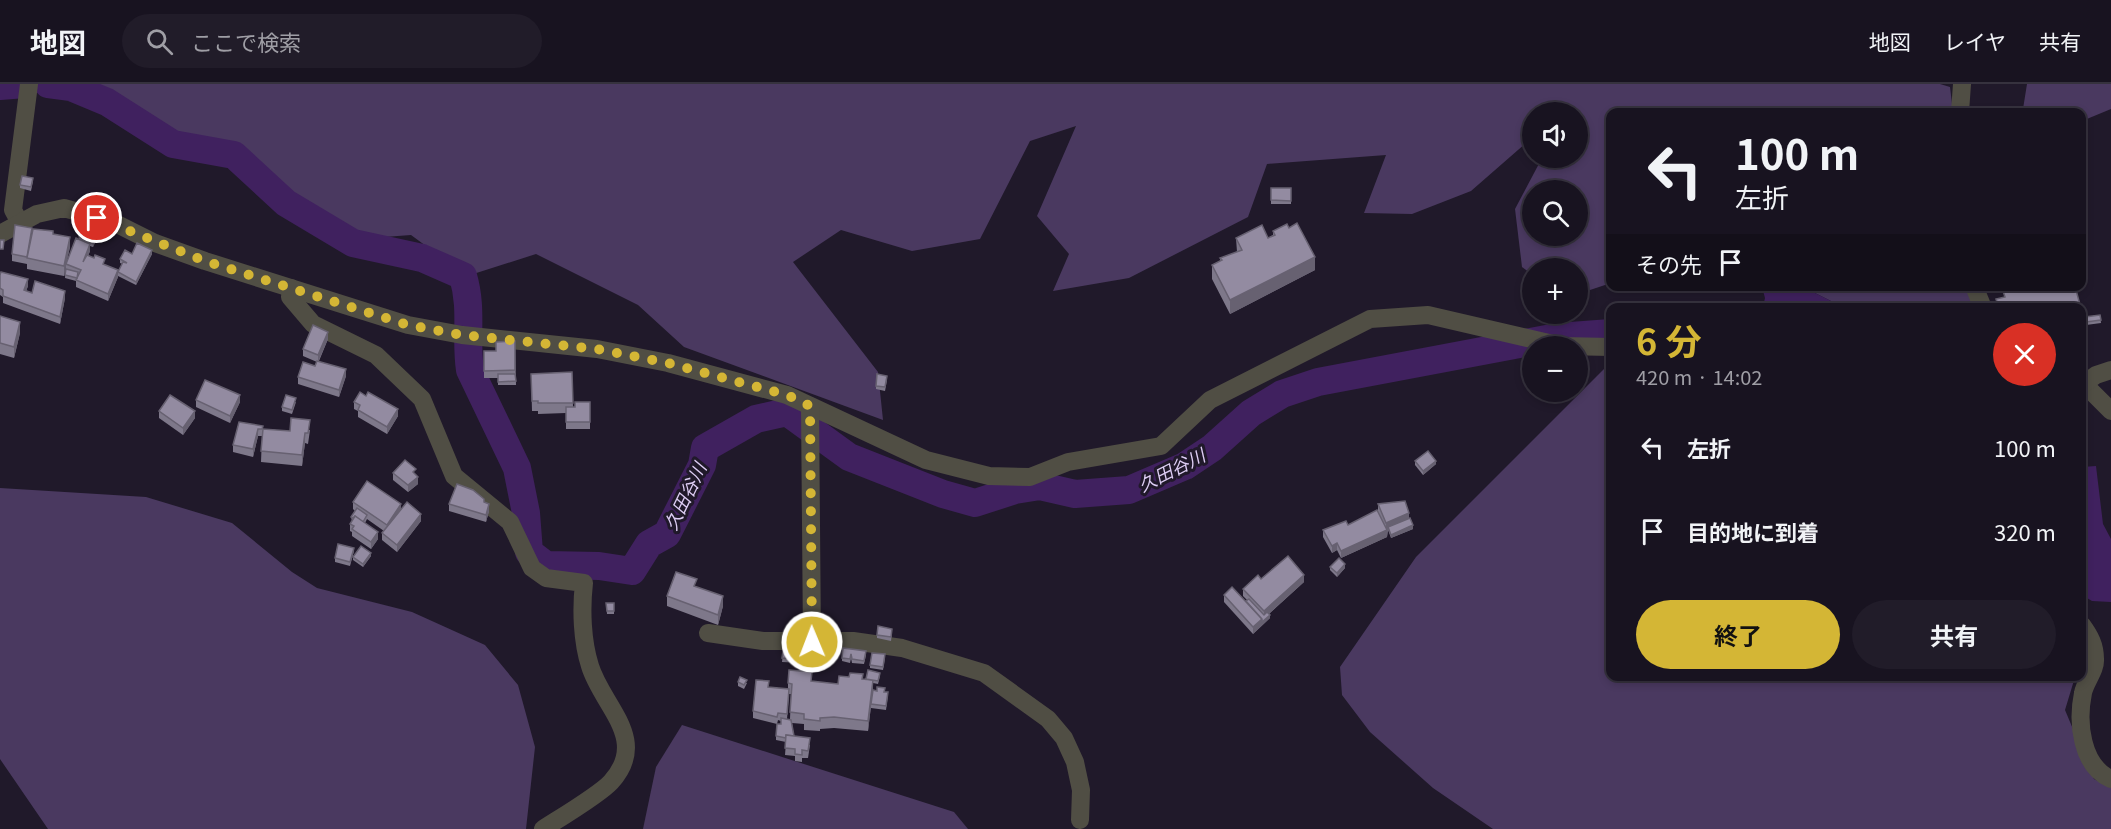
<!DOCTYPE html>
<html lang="ja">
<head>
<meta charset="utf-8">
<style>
	body { margin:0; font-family:Georgia,"Noto Sans JP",serif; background:#211c29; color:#f1f3f6; height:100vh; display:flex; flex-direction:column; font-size:22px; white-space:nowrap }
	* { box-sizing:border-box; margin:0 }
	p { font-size:20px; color:#9f9ea5 }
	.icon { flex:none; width:33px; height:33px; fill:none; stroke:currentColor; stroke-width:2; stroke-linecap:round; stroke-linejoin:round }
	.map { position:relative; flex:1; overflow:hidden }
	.details { position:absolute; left:1606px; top:219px; width:480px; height:378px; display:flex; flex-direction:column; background:#181320; border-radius:12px; box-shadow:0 3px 9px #0003,0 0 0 2px #36323e }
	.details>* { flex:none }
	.hud { position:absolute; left:1606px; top:24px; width:480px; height:183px; border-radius:12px; box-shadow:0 3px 9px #0003,0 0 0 2px #36323e; background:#181320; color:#f1f3f6; overflow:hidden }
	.controls { position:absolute; left:1522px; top:18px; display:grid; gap:12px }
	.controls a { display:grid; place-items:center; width:66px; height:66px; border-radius:50%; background:#181320; box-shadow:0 3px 9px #0003,0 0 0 2px #36323e; font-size:30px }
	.pin { position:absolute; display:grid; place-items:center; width:51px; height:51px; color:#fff; margin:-26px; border:3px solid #fff; border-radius:50%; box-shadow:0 2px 6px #0007 }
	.me { position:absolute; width:66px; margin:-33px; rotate:359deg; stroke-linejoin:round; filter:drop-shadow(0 0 4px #0008) }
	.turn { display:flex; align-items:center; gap:21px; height:126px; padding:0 30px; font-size:27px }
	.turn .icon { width:78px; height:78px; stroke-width:2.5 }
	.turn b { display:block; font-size:42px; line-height:51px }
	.then { display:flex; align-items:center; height:57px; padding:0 30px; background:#0003; gap:12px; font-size:22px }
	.round { display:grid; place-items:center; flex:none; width:63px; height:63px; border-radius:32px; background:#211c29 }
	.head { display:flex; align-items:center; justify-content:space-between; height:102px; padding:0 30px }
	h1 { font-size:36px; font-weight:700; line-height:45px; color:#d4b635 }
	.cta { display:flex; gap:12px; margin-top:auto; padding:12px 30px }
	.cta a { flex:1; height:69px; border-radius:36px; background:#d4b635; color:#111; font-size:24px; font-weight:700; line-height:69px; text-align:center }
	.cta a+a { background:#211c29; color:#f1f3f6 }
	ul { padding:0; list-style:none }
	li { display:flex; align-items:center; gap:18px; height:84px; padding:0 30px }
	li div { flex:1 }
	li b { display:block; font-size:22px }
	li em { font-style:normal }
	header { display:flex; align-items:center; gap:36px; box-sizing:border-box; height:84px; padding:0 30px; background:#181320; border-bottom:2px solid #36323e }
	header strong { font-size:28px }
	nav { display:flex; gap:33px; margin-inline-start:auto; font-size:21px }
	.search { width:420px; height:54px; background:#211c29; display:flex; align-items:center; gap:15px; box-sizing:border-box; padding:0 21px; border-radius:33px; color:#9f9ea5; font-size:22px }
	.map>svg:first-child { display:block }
	.green { fill:#4a3960; fill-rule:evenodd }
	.water { fill:#40215f }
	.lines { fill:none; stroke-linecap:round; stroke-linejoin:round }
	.river { stroke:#40215f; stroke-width:28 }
	.street { stroke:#504e44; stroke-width:18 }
	.wall { fill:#7e788a; fill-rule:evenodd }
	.shaded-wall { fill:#676171 }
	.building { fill:#938ba1; stroke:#676171; stroke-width:1.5 }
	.route { stroke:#d4b635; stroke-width:10; stroke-dasharray:0 18 }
	.labels { text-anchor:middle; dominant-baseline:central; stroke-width:6; stroke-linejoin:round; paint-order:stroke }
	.water-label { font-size:18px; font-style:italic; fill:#ddcdf4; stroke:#20192a }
</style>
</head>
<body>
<header>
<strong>地図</strong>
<div class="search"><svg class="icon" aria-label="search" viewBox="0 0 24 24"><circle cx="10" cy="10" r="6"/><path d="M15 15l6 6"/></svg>ここで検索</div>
<nav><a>地図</a><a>レイヤ</a><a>共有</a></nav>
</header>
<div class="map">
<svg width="2111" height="745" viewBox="0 0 2111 745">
	<rect width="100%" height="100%" fill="#20192a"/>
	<g class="green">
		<path d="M92 0H1940L1950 3 1953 28H1611V199L1578 210V184H1533V191L1522 183 1515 125 1542 74H1578V28H1533V53L1471 107 1412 130 1364 129 1386 71 1267 80 1248 133 1129 194 1053 207 1069 170 1037 132 1076 42 1030 57 980 155 912 167 841 146 793 178 878 288 883 336 684 263 638 221 536 170 467 192 411 151 358 155 312 131 245 70 209 61 153 54 90 7ZM1533 106H1578V152H1533Z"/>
		<polygon points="2027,0 2111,0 2111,25 2082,37 2082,28 2031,28 2023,25"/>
		<polygon points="1803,203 1971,203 1973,223 1843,223"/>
		<polygon points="1611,278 1611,592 2075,593 2065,626 2094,695 2111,703 2111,745 1493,745 1433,704 1370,648 1342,611 1340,583 1416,473"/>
		<polygon points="0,404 146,413 232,439 292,488 317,504 412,528 485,561 518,601 535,663 526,745 48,745 0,675"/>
		<polygon points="682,641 954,728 968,745 643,745 656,683"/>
	</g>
	<g class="water">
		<polygon points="1762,203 1803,203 1843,223 1763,223 1765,214"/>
		<polygon points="2096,382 2103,440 2111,455 2111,518 2092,517 2082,511 2082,383"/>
	</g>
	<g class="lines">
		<g class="river">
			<path d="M48 0 71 3 107 18 173 60 234 71 286 119 353 159 422 174 463 192C473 226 465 253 470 286L517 384 526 429 529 468 546 481 599 482 632 487 649 460 667 450 702 381 705 364 756 335 787 328 849 373 943 410 975 419 1015 406 1040 402 1075 410 1129 406 1185 382 1212 364 1251 329 1282 310 1318 298 1557 253 1611 249"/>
			<polyline points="0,2 25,0"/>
		</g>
		<g class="street">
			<polyline points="1960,28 1962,0"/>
			<polyline points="19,137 13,126 29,0"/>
			<polyline points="0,150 37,130 64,124 113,138 155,159 205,177 408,241 462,251 597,265 668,279 787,311 926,376 989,392 1030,393 1068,378 1161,362 1210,316 1370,235 1428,231 1562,262 1611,263"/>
			<polyline points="1974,202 1983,224"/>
			<path d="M291 204 290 213 313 240 376 271 422 315 454 392 510 438 532 484 546 494 584 499C581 525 582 557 590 582 602 622 650 655 611 698 599 711 560 734 543 745"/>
			<polyline points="2084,300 2111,327"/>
			<polyline points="2082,301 2096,291 2111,286"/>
			<polyline points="810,322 812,558"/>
			<path d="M2082 541C2090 552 2095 561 2095 575 2096 586 2085 598 2083 609 2077 638 2081 682 2111 695"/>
			<polyline points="708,549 763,557 853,557 902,564 984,589 1048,635 1064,654 1075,678 1081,706 1080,736"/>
		</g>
	</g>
	<g class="wall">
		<polygon points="33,97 31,107 20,104 20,101"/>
		<rect x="1271" y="104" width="20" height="16"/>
		<polygon points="1273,147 1315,186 1230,230 1212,195 1212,181 1220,177 1220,174 1237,168 1236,154 1268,154 1273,151"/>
		<polygon points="100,148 93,163 90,162 90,167 88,172 105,181 118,193 108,217 76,203 76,197 65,194 66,180 64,192 27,185 27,177 27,180 12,177 12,170 32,151 53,150 70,163 66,179 79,155 79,153"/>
		<polygon points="132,170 152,170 136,201 118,192 118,188 123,180 120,179 120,175"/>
		<polygon points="0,191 28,202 26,207 65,214 60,240 3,219 3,213 0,211"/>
		<polygon points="2100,231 2101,239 2086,241 2085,233"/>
		<polygon points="0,232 20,249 14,274 0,270"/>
		<polygon points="328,255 319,277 346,292 339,313 298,300 298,293 315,282 317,278 303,272 303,265"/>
		<polygon points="515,257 516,301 498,301 498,294 484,294 484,267 496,267"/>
		<polygon points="572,288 573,323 590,318 590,345 566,345 566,329 538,330 538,327 532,327 531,290"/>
		<polygon points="887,296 885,307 876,305 876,302"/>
		<polygon points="196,316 240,318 230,339 196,323"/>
		<polygon points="296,318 292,330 282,327 282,323"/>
		<polygon points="354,318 398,332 387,350 358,333 358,327 354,325"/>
		<polygon points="159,327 195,334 183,351 159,334"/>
		<polygon points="239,338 263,345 290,347 310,346 308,360 305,359 302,382 261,378 262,352 258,352 253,373 233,368 233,361"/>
		<polygon points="1415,377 1436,380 1423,391 1415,381"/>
		<polygon points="393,389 418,400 408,408 393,396"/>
		<polygon points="353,418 401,425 421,437 397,468 382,456 382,449 384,447 367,435 365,439 378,455 371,465 352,452 352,448 350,447 350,440 352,437 351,433 355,427 353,425"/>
		<polygon points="484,418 489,427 486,438 449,427 449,420"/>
		<polygon points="1378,420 1409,434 1413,445 1391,454 1388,446 1387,453 1341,474 1337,466 1332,469 1323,453 1323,446 1348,441 1378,427"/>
		<polygon points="354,467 350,482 335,478 335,474"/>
		<polygon points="371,472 363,483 353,476 353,473"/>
		<polygon points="1330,483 1345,484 1337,493 1330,486"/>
		<polygon points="1261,495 1304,498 1269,530 1270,534 1253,550 1224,518 1224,511 1246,517 1247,516 1243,512 1243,505"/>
		<polygon points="697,503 723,522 718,541 667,522 667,512"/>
		<polygon points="606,519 614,519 614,530 607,530"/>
		<polygon points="892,548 891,557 877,554 877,551"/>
		<polygon points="784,560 802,561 801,579 782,578"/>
		<polygon points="866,571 864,580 852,579 851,574 850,579 842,577 842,574"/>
		<polygon points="885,574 883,586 870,584 870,581"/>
		<path d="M880 592 878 600 873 599V606L884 608 888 611 886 626 871 624V622L868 647 834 644 820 645V647L804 646V640L792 639 794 652 810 661 808 674H802V678L795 677V672L785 671 786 658 776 656V652L781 640V637L778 636 777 640 753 634V627L788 605V599L812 598 838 600ZM789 610H791L790 635H787Z"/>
		<polygon points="738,598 747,599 744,605 738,602"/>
	</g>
	<g class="shaded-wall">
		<polygon points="100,144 100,148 93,163 93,160"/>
		<polygon points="70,153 70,163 64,192 64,182"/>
		<polygon points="90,160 90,167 83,185 83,178"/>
		<polygon points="152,166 152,170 136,201 136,198"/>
		<polygon points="1315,173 1315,186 1230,230 1230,216"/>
		<polygon points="118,186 118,193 108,217 108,210"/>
		<polygon points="28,195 28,202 24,213 24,206"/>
		<polygon points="65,207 65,214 60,240 60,233"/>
		<polygon points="20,238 20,249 14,274 14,263"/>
		<polygon points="328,248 328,255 318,278 318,271"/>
		<polygon points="346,285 346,292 339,313 339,306"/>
		<polygon points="240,311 240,318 230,339 230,332"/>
		<polygon points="398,325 398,332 387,350 387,343"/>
		<polygon points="195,327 195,334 183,351 183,344"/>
		<polygon points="258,345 258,352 253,373 253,365"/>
		<polygon points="305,349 305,359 302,382 302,371"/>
		<polygon points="1436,377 1436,380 1423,391 1423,387"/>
		<polygon points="418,393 418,400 408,408 408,401"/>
		<polygon points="401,420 401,427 387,448 387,441"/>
		<polygon points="489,420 489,427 486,438 486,431"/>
		<polygon points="1409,429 1409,436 1388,443 1387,453 1341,474 1341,467 1386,446 1386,439"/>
		<polygon points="421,430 421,437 397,468 397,461"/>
		<polygon points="1413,441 1413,445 1391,454 1391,451"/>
		<polygon points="378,448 378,455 371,465 371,458"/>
		<polygon points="1337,459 1337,466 1332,469 1332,462"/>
		<polygon points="371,469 371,472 363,483 363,480"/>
		<polygon points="1345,480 1345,484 1337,493 1337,489"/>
		<polygon points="1304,491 1304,498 1264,534 1264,527"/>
		<polygon points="723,512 723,522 718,541 718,531"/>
		<polygon points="1270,531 1270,534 1253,550 1253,543 1262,535"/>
		<polygon points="873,596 873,606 868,647 868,637"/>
	</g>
	<g class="building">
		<polygon points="22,92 33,94 31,103 20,101"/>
		<polygon points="1271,104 1291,104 1291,117 1271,116"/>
		<polygon points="85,138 100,144 93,160 79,153"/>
		<polygon points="1297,139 1315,173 1230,216 1212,181 1222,176 1220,174 1242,166 1236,154 1262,141 1268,154 1275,151 1273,147 1287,140 1289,144"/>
		<polygon points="15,141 32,144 27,173 12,170"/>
		<polygon points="33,145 53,147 53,150 70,153 64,182 27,174"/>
		<polygon points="76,154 90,160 83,178 87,171 94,174 95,171 105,175 103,180 118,186 108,210 76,196 81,186 66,180"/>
		<polygon points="0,156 4,156 3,165 0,165"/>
		<polygon points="137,159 152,166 136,198 118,188 123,178 127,179 120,175 125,166 132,170"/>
		<polygon points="66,185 78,188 77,194 65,191"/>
		<polygon points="1,188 28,195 24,206 32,209 35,197 65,207 60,233 3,212 3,206 0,204 0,191"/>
		<polygon points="2019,202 2075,202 2080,221 2070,224 1999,224 1996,215 2005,213 2003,207"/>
		<polygon points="2100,231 2101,236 2086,238 2085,233"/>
		<polygon points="0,232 20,238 14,263 0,259"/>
		<polygon points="313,241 328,248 318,271 303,265"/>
		<polygon points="2082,249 2086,249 2085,271 2082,272"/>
		<polygon points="515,257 515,286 484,287 484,267 496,267 496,258"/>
		<polygon points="317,277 346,285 339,306 298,293 303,278 315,282"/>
		<polygon points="572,288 573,319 538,319 538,317 532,317 531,290"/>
		<polygon points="498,290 515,290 516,297 498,298"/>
		<polygon points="877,290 887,292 885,303 876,302"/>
		<polygon points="205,296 240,311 230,332 196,316"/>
		<polygon points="360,308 366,312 368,308 398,325 387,343 358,326 360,321 354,318"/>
		<polygon points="170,311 195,327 183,344 159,327"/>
		<polygon points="286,311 296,314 292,326 282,323"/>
		<polygon points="575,318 590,318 590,338 566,338 566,323 575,323"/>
		<polygon points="291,334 310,336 308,349 305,349 302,371 261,367 263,345 290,347"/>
		<polygon points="239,338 263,342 262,345 258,345 253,365 233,361"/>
		<polygon points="1428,367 1436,377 1423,387 1415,377"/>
		<polygon points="405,376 416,385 413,388 418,393 408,401 393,389"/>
		<polygon points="367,397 401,420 387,441 353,418"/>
		<polygon points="457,400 473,406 484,415 484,418 489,420 486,431 449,420"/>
		<polygon points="1405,417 1409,429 1386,439 1378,420"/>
		<polygon points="407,418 421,430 397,461 382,449"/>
		<polygon points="357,424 367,431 363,438 355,432 353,434 351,433"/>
		<polygon points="1377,426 1387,446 1341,467 1337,459 1332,462 1323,446 1346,437 1348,441"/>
		<polygon points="355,432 378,448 371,458 352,445 354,442 350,440"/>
		<polygon points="1410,434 1413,441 1391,451 1388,443"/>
		<polygon points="338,460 354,464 350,478 335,474"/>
		<polygon points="361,462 371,469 363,480 353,473"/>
		<polygon points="1288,472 1304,491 1264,527 1243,505 1258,491 1261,495"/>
		<polygon points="1339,474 1345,480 1337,489 1330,483"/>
		<polygon points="676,488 697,495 694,502 723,512 718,531 667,512"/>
		<polygon points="1232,503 1262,535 1253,543 1224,511"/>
		<polygon points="1249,515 1264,531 1267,528 1270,531 1262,538 1262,535 1246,517"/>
		<polygon points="606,519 614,519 614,527 607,527"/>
		<polygon points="878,542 892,545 891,553 877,551"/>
		<polygon points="784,560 802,561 801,576 782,574"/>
		<polygon points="843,564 866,567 864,577 852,575 851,570 850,575 842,574"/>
		<polygon points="872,569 885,570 883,583 870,581"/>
		<polygon points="789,586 812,588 811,597 838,600 839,592 849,593 850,589 863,590 862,595 873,596 868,637 834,633 820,634 820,637 804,635 804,630 790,628 792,600 788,599"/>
		<polygon points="868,586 880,589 878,597 866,595"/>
		<polygon points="740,593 747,596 744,601 738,598"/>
		<polygon points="756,596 769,597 768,603 789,605 787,630 778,629 777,633 753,627"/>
		<polygon points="877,603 885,604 884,608 888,608 886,622 871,620 873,606 877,607"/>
		<polygon points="781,634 791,636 794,652 786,651 786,654 776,652 777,640 781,640"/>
		<polygon points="786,651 810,654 808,667 802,666 802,671 795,670 795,665 785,664"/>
	</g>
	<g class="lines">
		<polyline class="route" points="97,134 205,177 408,241 462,251 597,265 668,279 787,311 810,322 812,558"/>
	</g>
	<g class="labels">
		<g class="water-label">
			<text transform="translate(1171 385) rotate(-27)">久田谷川</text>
			<text transform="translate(684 412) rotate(-64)">久田谷川</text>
		</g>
	</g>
</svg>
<div class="controls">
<a><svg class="icon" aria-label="sound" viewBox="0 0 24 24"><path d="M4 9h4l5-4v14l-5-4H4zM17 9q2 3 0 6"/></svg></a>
<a><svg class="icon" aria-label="search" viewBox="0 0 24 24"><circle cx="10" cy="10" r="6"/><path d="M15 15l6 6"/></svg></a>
<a>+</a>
<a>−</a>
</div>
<div class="pin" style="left:97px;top:134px;background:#d93025"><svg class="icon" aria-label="arrive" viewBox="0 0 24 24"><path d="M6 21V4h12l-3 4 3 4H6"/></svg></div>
<svg class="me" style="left:812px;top:558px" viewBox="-20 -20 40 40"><circle r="17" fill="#d4b635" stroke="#fff" stroke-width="3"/><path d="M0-11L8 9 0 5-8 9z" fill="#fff"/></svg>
<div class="hud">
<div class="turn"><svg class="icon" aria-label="left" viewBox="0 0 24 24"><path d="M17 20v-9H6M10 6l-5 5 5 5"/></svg><div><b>100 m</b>左折</div></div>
<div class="then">その先<svg class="icon" aria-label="arrive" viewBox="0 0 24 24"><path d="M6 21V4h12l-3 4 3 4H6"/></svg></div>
</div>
<section class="details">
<div class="head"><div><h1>6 分</h1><p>420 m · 14:02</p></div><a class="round" style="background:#d93025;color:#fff"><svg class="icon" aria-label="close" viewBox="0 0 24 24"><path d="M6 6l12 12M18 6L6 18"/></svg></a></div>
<ul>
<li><svg class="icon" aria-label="left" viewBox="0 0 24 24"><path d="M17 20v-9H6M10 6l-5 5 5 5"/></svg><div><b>左折</b></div><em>100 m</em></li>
<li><svg class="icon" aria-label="arrive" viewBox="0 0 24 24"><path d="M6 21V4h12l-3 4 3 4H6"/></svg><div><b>目的地に到着</b></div><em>320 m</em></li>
</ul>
<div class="cta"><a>終了</a><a>共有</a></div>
</section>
</div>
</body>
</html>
